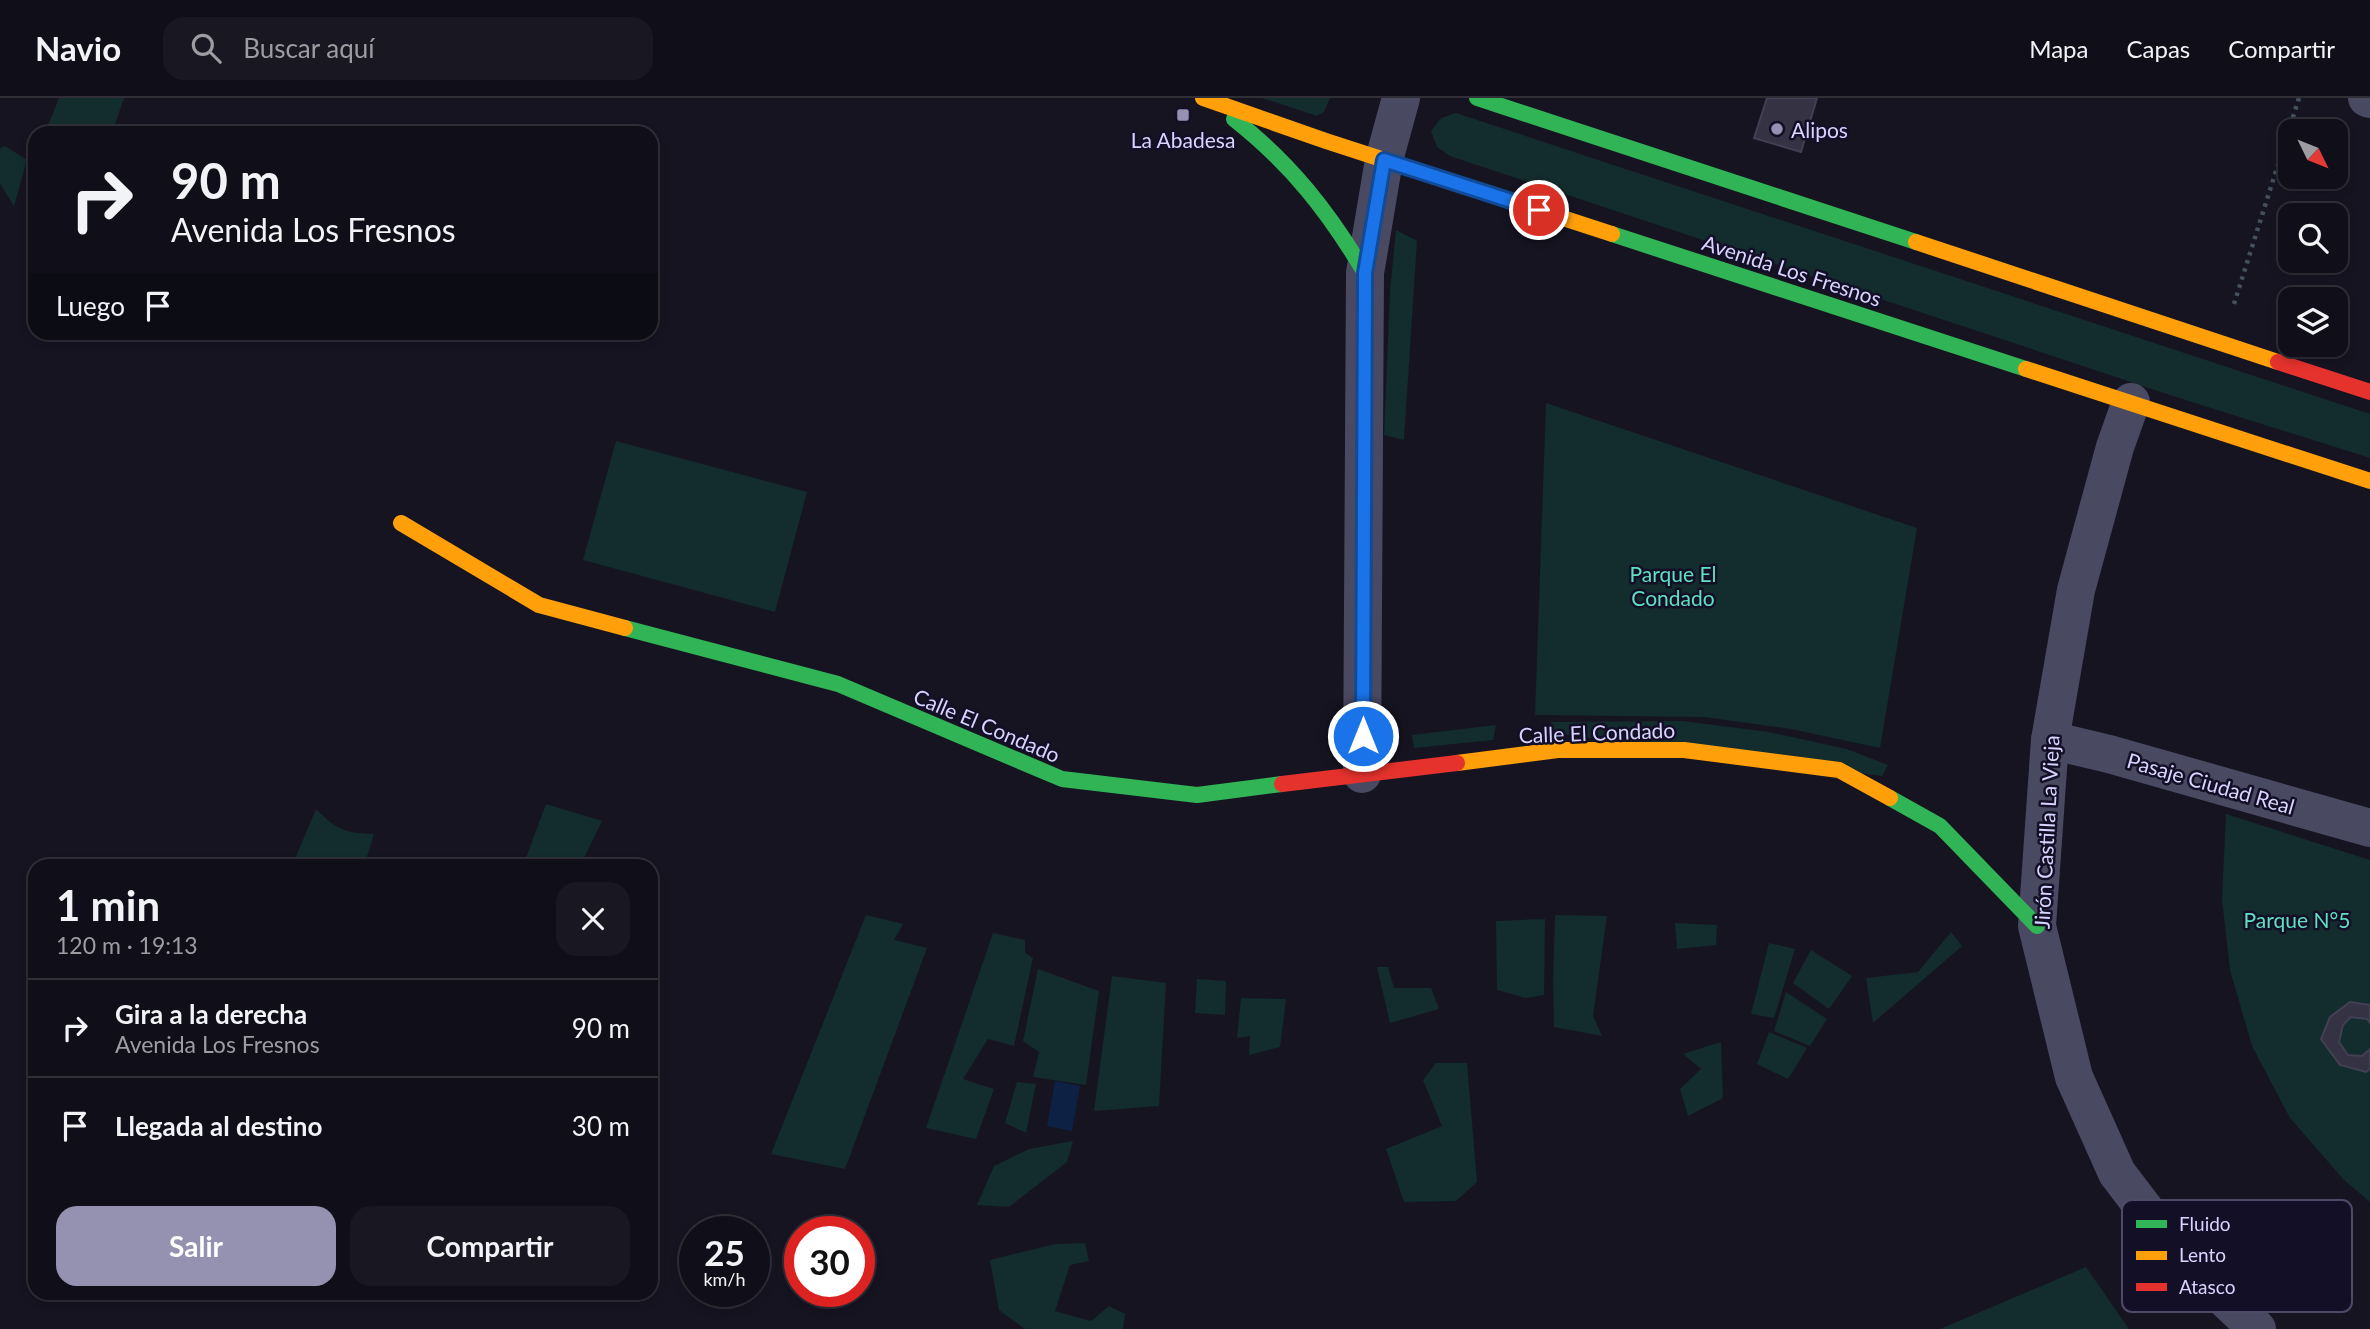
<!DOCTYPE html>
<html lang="es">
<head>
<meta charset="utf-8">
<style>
	body { margin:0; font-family:Lato,sans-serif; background:#191822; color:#f1f3f6; height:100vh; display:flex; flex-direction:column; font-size:26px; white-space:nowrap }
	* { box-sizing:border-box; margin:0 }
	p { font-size:23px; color:#9c9ca2 }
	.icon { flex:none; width:38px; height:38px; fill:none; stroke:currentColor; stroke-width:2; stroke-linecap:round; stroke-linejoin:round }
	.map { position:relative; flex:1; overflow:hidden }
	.details { position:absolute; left:28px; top:761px; width:630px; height:441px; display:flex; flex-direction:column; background:#100f19; border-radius:21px; box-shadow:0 4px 10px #0003,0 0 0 2px #302f38 }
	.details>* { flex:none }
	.guide { position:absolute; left:28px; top:28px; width:630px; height:214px; border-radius:21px; box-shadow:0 4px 10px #0003,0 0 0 2px #302f38; background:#100f19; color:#f1f3f6; overflow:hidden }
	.needle { width:46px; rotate:133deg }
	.tools { position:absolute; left:2278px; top:21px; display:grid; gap:14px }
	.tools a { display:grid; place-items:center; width:70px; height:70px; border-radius:14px; background:#100f19; box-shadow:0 4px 10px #0003,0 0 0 2px #302f38; font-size:35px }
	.speed { position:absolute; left:679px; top:1118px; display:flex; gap:14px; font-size:35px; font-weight:700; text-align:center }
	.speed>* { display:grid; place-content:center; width:91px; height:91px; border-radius:50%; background:#100f19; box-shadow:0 4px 10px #0003,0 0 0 2px #302f38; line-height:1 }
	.speed small { font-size:18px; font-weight:400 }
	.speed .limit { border:10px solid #d22; background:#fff; color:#111 }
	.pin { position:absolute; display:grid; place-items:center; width:60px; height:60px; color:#fff; margin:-30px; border:4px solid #fff; border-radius:50%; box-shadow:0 2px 7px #0007 }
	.me { position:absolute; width:77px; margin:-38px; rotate:0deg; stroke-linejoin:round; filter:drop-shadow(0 0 5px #0008) }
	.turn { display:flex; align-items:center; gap:24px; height:147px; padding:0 28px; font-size:32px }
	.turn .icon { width:91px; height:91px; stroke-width:2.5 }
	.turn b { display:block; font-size:49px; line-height:60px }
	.then { display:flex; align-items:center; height:66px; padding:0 28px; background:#0003; gap:14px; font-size:26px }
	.round { display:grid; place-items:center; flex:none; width:74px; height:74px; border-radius:21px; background:#191822 }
	.summary { display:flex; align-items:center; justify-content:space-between; height:119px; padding:0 28px }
	h1 { font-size:42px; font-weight:700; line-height:52px }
	.primary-button { display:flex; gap:14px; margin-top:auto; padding:14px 28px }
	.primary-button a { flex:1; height:80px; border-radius:21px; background:#9591b1; color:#fff; font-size:28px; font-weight:700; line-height:80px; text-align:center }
	.primary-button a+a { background:#191822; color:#f1f3f6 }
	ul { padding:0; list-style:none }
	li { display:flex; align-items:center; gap:21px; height:98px; padding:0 28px; border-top:2px solid #302f38 }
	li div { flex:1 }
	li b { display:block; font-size:26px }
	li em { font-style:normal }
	header { display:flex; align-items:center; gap:42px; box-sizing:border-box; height:98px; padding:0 35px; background:#100f19; border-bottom:2px solid #302f38 }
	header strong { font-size:33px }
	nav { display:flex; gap:38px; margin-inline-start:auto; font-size:24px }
	.search { width:490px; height:63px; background:#191822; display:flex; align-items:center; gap:18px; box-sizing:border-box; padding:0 24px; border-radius:21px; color:#9c9ca2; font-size:26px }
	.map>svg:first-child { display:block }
	.green { fill:#132c2d }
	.water { fill:#0d2144 }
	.building { fill:#343243; stroke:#433f54; stroke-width:2 }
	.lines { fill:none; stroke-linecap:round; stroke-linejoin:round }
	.path { stroke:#44505f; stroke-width:4.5; stroke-dasharray:3.5 5; stroke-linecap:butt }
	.street { stroke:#4a4962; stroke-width:38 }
	.fast { stroke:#30b455; stroke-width:16 }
	.slow { stroke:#ff9f0a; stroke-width:16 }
	.jam { stroke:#e5322d; stroke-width:16 }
	.route-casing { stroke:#114b97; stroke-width:18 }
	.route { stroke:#1a73e8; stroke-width:12 }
	.poi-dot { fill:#9591b1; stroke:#130f26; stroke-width:2.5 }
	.labels { text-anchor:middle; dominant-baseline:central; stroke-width:5; stroke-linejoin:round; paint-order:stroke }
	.poi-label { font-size:21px; fill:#d9d4ff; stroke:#130f26; text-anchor:start }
	.street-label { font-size:21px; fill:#d9d4ff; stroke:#130f26 }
	.park-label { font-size:21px; fill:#5fe0c0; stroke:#130f26 }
	.key { fill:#130f26; stroke:#4e4a67; stroke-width:2 }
	.key-label { font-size:19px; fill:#d9d4ff }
</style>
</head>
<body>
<header>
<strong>Navio</strong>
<div class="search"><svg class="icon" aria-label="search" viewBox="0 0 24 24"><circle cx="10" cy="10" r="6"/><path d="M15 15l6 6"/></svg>Buscar aquí</div>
<nav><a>Mapa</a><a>Capas</a><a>Compartir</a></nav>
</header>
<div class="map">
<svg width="2370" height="1231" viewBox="0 0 2370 1231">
	<rect width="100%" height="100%" fill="#161421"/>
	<g class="green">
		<polygon points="59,0 124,0 112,35 45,35"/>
		<polygon points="1262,0 1330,0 1324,14 1317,18"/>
		<polygon points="1456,15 2370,316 2370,360 2179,300 1450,58 1437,49 1431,33 1441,20"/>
		<polygon points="5,48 27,62 14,108 0,86 0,51"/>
		<polygon points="1396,132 1417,143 1404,342 1384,337 1390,193"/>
		<polygon points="1546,305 1917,430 1880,650 1791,631 1704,619 1535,617"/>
		<polygon points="616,343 807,394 775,514 583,462"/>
		<polygon points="1683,623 1769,634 1847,651 1888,667 1882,678 1552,635 1551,624"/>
		<polygon points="1496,627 1493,642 1414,650 1412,637"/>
		<polygon points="546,706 602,723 580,768 523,768"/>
		<path d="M316 711C337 732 345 735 374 736L364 768H292Z"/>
		<polygon points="2226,716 2370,762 2370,1104 2344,1082 2290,1020 2252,948 2230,872 2222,801"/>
		<polygon points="866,817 903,826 894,842 927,850 845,1071 771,1056"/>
		<polygon points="1555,817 1607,818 1593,918 1602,938 1554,929 1553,884"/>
		<polygon points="1545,821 1544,897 1525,900 1497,892 1496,823"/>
		<polygon points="1675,825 1717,827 1716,847 1677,851"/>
		<polygon points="1951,834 1962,848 1873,925 1866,880 1918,874"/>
		<polygon points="993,835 1025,842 1025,855 1033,860 1014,948 988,941 963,981 994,991 976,1041 926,1030"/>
		<polygon points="1769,845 1795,851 1774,920 1751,916"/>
		<polygon points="1811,852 1852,878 1829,911 1793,885"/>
		<polygon points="1377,869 1388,869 1394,890 1431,890 1439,911 1390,925"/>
		<polygon points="1038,871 1099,893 1086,987 1033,979 1039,954 1023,943"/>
		<polygon points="1112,878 1166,885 1159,1008 1094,1013"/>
		<polygon points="1197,881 1226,883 1225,917 1195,915"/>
		<polygon points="1786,894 1827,921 1810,948 1774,933"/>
		<polygon points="1241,900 1286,901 1280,949 1249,957 1250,938 1237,940"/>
		<polygon points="1769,934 1807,950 1788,981 1757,966"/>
		<polygon points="1721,944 1723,1000 1688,1018 1680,991 1701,971 1683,956"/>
		<polygon points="1436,965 1467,965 1477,1084 1456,1103 1404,1104 1386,1051 1442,1028 1423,982"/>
		<polygon points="1017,984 1036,986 1026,1035 1005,1025"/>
		<polygon points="1073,1043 1067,1064 1009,1109 977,1107 994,1068 1029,1051"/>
		<polygon points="1085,1145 1089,1163 1070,1167 1055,1213 1091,1223 1109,1208 1125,1216 1123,1231 1025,1231 999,1212 990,1162 1055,1146"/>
		<polygon points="2086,1169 2129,1231 1940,1231"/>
	</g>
	<polygon class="water" points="1055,983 1080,988 1072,1033 1047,1028"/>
	<g class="building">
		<polygon points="1767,0 1817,0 1801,54 1754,40"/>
		<polygon points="2350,904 2370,907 2370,925 2367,921 2351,919 2343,927 2339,944 2348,957 2362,958 2370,951 2370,971 2366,974 2340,967 2321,941 2330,919"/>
	</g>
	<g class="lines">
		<polyline class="path" points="2234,206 2299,0"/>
		<g class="street">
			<polyline points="2367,0 2370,1"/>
			<polyline points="2131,304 2115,349 2076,492 2050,642 2037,828 2074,979 2117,1075 2181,1159 2257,1231"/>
			<polyline points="2050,642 2109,656 2370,730"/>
			<polyline points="1362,676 1365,175 1384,62 1401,0"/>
		</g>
		<g class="fast">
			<polyline points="1477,0 1916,144"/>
			<path d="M1234 21C1291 66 1328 113 1365 175"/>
			<polyline points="1612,136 2026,271"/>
			<polyline points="625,530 838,586 1062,681 1197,697 1282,686"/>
			<polyline points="1890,700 1940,728 2037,828"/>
		</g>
		<g class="slow">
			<polyline points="1203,0 1326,43 1612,136"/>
			<polyline points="1916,144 2278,264"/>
			<polyline points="2026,271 2370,383"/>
			<polyline points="401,425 539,507 625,530"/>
			<polyline points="1457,665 1558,652 1684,652 1839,672 1890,700"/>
		</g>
		<g class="jam">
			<polyline points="2278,264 2370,294"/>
			<polyline points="1282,686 1457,665"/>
		</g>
	</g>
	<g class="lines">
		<g class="route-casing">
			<polyline id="route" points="1363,638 1365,175 1384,62 1539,112"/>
		</g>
		<use href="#route" class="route"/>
	</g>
	<g class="poi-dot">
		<rect x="1176" y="10" width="14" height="14" rx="3.5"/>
		<circle cx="1777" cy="31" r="7"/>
	</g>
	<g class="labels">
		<g class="poi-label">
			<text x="1791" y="31">Alipos</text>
			<text x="1183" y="41" text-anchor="middle">La Abadesa</text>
		</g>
		<g class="street-label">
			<text transform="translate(1792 172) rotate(18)">Avenida Los Fresnos</text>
			<text transform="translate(987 627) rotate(23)">Calle El Condado</text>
			<text transform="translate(1597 634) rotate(-2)">Calle El Condado</text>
			<text transform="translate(2211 685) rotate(16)">Pasaje Ciudad Real</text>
			<text transform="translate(2046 734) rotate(-87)">Jirón Castilla La Vieja</text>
		</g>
		<g class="park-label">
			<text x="1673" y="475">Parque El<tspan x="1673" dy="24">Condado</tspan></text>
			<text x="2297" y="821">Parque N°5</text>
		</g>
	</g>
	<rect x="2122" y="1102" width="230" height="112" rx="10" class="key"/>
	<rect x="2136" y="1122" width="31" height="8" fill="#30b455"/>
	<rect x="2136" y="1153" width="31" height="9" fill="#ff9f0a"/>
	<rect x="2136" y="1185" width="31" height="8" fill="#e5322d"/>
	<g class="key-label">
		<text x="2179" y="1133">Fluido</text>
		<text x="2179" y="1164">Lento</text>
		<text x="2179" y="1196">Atasco</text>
	</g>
</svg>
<div class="tools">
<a><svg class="needle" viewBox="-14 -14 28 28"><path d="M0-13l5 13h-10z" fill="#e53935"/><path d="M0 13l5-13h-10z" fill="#9c9ca2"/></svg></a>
<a><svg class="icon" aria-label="search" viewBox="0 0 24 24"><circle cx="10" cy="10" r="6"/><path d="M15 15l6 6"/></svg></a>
<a><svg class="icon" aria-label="layers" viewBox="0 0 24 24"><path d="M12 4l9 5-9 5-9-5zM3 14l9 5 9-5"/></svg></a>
</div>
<div class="speed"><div>25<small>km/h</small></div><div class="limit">30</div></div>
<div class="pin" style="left:1539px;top:112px;background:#d93025"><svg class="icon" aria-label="arrive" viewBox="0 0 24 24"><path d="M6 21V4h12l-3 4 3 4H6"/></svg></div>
<svg class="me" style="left:1363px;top:638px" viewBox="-20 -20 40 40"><circle r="17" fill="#1a73e8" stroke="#fff" stroke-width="3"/><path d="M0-11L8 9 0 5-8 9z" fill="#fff"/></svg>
<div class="guide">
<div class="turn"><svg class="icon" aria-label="right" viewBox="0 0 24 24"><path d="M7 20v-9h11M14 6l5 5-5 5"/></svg><div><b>90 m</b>Avenida Los Fresnos</div></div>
<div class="then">Luego<svg class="icon" aria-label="arrive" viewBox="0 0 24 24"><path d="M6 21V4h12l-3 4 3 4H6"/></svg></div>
</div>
<section class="details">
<div class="summary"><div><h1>1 min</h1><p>120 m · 19:13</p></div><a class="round"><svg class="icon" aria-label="close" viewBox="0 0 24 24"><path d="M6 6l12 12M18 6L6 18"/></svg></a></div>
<ul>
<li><svg class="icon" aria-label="right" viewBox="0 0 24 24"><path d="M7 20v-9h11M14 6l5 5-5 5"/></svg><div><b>Gira a la derecha</b><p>Avenida Los Fresnos</p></div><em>90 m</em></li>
<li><svg class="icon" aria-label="arrive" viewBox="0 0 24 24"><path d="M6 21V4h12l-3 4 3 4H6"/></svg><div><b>Llegada al destino</b></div><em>30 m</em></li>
</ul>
<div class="primary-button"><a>Salir</a><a>Compartir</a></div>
</section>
</div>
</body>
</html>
